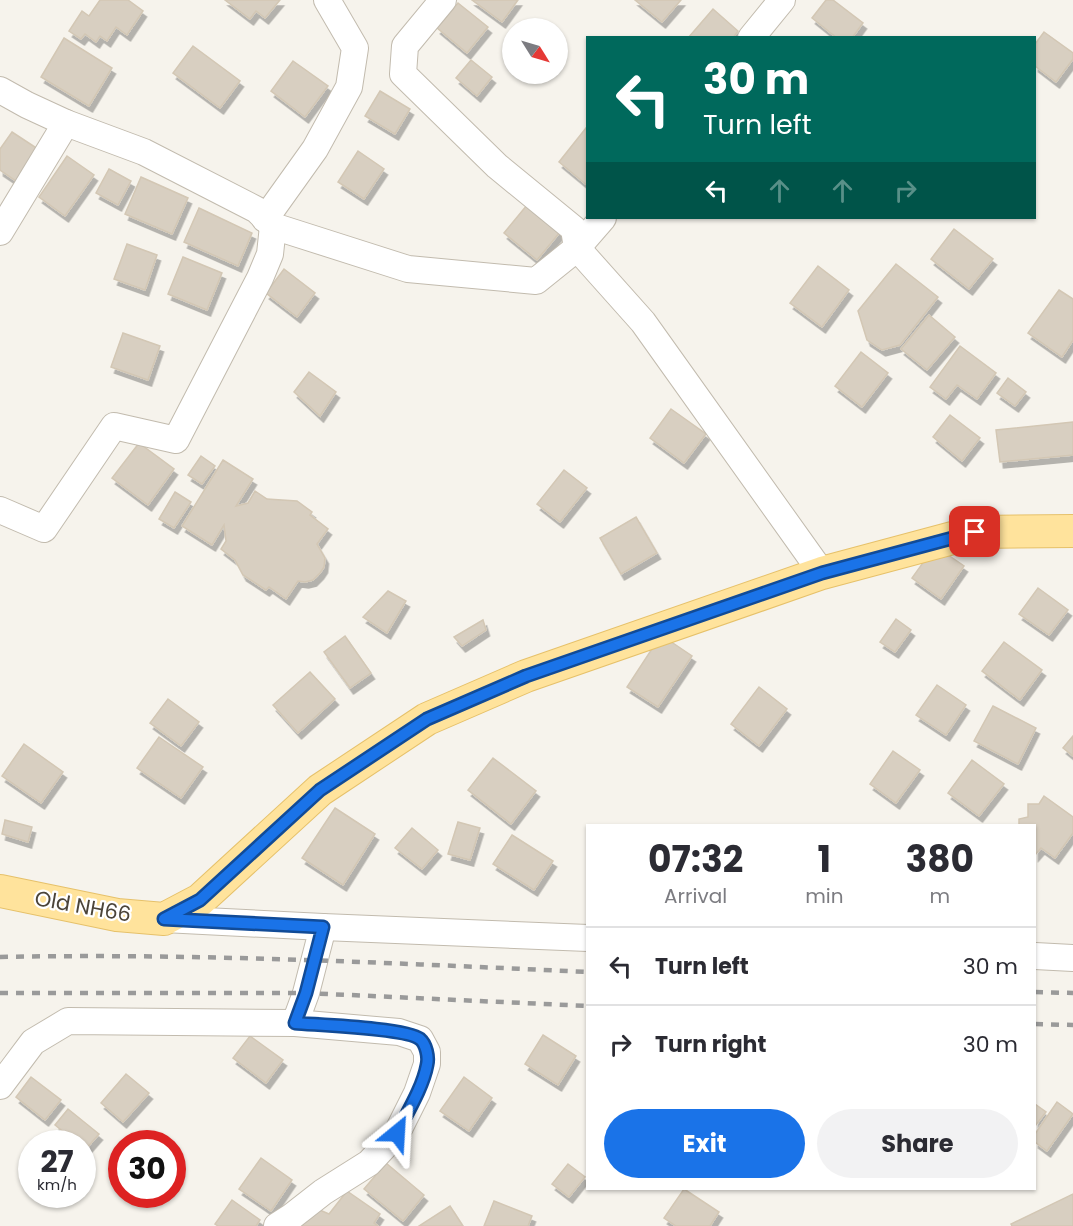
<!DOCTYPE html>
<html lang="en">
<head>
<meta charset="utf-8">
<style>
	body { margin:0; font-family:Poppins,sans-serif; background:#f2f2f3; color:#2b2b33; height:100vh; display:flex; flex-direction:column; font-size:22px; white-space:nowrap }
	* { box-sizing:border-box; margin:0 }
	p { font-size:20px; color:#7c7c81 }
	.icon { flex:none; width:33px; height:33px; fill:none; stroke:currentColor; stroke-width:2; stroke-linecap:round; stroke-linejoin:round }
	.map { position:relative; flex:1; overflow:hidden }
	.details { position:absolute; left:586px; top:824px; width:450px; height:366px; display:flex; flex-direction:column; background:#fff; border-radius:0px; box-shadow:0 2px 4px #0004 }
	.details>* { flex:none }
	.guide { position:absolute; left:586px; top:36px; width:450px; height:183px; border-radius:0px; box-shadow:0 2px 4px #0004; background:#00695c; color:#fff; overflow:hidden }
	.needle { width:39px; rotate:127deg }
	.controls { position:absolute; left:502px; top:18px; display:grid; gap:12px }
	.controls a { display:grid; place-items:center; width:66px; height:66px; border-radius:50%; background:#fff; box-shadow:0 2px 4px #0004; font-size:30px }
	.speed { position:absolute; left:18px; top:1130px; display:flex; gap:12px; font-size:30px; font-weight:700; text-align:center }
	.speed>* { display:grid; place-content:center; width:78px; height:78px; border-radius:50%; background:#fff; box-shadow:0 2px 4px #0004; line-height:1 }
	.speed small { font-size:15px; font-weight:400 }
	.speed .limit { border:9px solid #d22; background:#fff; color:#111 }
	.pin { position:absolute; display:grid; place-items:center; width:51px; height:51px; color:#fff; margin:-26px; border-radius:12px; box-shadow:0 3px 9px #0006 }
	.me { position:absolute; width:66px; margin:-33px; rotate:27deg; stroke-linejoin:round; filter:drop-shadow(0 0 4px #0008) }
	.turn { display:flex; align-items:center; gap:21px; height:126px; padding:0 18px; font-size:27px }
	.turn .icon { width:78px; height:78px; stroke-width:2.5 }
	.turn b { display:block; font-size:42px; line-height:51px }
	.lanes { display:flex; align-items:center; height:57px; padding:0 18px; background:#0003; justify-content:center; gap:30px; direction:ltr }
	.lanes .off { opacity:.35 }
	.eta { display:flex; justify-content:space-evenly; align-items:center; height:102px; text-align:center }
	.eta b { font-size:36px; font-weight:700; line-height:42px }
	.button { display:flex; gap:12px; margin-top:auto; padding:12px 18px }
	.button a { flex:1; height:69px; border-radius:36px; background:#1a73e8; color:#fff; font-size:24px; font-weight:700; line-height:69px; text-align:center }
	.button a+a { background:#f2f2f3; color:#2b2b33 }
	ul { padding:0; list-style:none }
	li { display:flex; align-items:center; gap:18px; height:78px; padding:0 18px; border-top:2px solid #e1e1e2 }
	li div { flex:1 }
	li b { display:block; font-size:22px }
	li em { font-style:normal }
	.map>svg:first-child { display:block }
	.building { fill:#d8cfc1; stroke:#d3c7b4; stroke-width:1.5; filter:url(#shadow) }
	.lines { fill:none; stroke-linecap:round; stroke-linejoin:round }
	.minor-casing { stroke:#c2bbae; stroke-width:28 }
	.major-casing { stroke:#e6c16a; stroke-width:34 }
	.minor { stroke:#fff; stroke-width:26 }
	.major { stroke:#ffe39c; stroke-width:32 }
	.rail { stroke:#9a9a9a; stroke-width:4.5; stroke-dasharray:8 8; stroke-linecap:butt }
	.route-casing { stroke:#114b97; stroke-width:15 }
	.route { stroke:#1a73e8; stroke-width:10 }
	.labels { text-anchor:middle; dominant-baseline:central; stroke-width:4.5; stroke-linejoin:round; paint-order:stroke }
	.street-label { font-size:21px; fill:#4b4439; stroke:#fff }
</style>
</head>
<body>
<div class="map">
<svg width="1073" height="1226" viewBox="0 0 1073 1226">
	<defs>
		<filter id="shadow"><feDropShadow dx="3.5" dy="6" stdDeviation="0" flood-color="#0004"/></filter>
	</defs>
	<rect width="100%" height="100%" fill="#f6f3ec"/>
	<g class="building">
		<polygon points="100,0 128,0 143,11 127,35 116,27 107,41 100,36 96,42 85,34 81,39 69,31 82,11 89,16"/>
		<polygon points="225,0 280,0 265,18 256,11 250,19"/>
		<polygon points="472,0 518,0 502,22"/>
		<polygon points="635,0 681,0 662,22"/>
		<polygon points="826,0 833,0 863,23 852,38 837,38 812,18"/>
		<polygon points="458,3 488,27 467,53 437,28"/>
		<polygon points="713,9 738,31 733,38 688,38"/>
		<polygon points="1044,32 1073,53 1073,59 1056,82 1035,66 1035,44"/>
		<polygon points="64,38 112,68 89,106 41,77"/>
		<polygon points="193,46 240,81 220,108 173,73"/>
		<polygon points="471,60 492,77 477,96 456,78"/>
		<polygon points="293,61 328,86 305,117 271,91"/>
		<polygon points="380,91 410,109 395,134 365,116"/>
		<polygon points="586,128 588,129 588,186 559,162"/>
		<polygon points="12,132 41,151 19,183 0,170 0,149"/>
		<polygon points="358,151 384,169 364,199 338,182"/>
		<polygon points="67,156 94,175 65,216 39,197"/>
		<polygon points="109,169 131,181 118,205 96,193"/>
		<polygon points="141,177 188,198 172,234 125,214"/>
		<polygon points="527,205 560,232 537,260 504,233"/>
		<polygon points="199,208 252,233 238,266 184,242"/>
		<polygon points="954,229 993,259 969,289 931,259"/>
		<polygon points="127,244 157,255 145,290 114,279"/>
		<polygon points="183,257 222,273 207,310 168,294"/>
		<polygon points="896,264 938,297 900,345 882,350 867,340 858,311"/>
		<polygon points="818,266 849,290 822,327 790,303"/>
		<polygon points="284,269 315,293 297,317 266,293"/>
		<polygon points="1059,290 1073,299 1073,340 1062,357 1028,333"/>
		<polygon points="929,315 955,337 927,370 901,349"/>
		<polygon points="123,333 160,346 148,380 111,367"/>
		<polygon points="960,346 996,373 977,399 957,385 946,399 930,387"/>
		<polygon points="861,352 888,373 862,407 835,386"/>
		<polygon points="309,372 336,392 320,416 294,392"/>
		<polygon points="1008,378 1026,392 1015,406 997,393"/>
		<polygon points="671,409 706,434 684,463 650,438"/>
		<polygon points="950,415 980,438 962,461 933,437"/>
		<polygon points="1073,422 1073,455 1000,462 996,430"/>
		<polygon points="139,443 174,469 148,505 112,478"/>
		<polygon points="201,456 215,466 202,484 188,475"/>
		<polygon points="223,460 253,479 236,506 248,503 255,491 267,499 297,501 312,512 310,515 328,529 317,544 325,558 324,567 320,573 313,580 305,582 298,581 286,599 269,587 266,590 243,575 235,560 221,549 226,541 224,525 212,545 182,526"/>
		<polygon points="564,470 587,488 560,522 537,504"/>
		<polygon points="175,492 191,502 174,528 159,519"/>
		<polygon points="636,517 657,553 621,574 600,538"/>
		<polygon points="935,546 964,566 941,599 912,578"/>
		<polygon points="1038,588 1068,610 1049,635 1019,614"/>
		<polygon points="388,591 406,601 387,633 363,617"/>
		<polygon points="896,619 911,630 895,652 880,642"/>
		<polygon points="483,620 486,630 462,646 454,637"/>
		<polygon points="661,635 692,656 658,707 627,687"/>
		<polygon points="345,636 371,673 350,688 324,652"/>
		<polygon points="1004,642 1042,670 1020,700 982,671"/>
		<polygon points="310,672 335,699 298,733 273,705"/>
		<polygon points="937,685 966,705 946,735 916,715"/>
		<polygon points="759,687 787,709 759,746 731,724"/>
		<polygon points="168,699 199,722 181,746 150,723"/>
		<polygon points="993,706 1036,728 1018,764 974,741"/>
		<polygon points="1073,736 1073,756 1063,748"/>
		<polygon points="159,737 203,767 181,798 137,768"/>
		<polygon points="24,744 63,772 41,803 2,776"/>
		<polygon points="893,751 920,770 896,803 870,784"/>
		<polygon points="493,758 536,791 511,824 468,790"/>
		<polygon points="972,760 1004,784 979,816 948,793"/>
		<polygon points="1044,796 1073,817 1073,833 1055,858 1041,848 1035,855 1035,825 1019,825 1019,819 1028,817 1028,804 1039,804"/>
		<polygon points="335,808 375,834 343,885 302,858"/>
		<polygon points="5,820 32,827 28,842 2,834"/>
		<polygon points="458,822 480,828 470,860 448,854"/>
		<polygon points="412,828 438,850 422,869 395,848"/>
		<polygon points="512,835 553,861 534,890 493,864"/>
		<polygon points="543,1035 576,1056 558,1085 525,1064"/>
		<polygon points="250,1036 283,1060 266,1083 233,1058"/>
		<polygon points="126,1074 149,1093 123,1122 101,1103"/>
		<polygon points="31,1077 61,1100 45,1120 16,1097"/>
		<polygon points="464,1077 492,1098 469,1131 440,1111"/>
		<polygon points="1057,1102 1073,1114 1047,1151 1035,1142 1035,1134"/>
		<polygon points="1035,1104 1046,1112 1035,1126"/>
		<polygon points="68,1109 99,1134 85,1150 82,1148 82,1143 77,1143 55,1125"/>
		<polygon points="261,1158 292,1180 271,1211 239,1189"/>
		<polygon points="386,1163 424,1195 403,1221 364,1189"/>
		<polygon points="568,1164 585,1177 569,1197 552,1184"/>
		<polygon points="684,1189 719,1212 710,1226 676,1226 664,1218"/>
		<polygon points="347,1191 380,1214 374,1223 378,1226 298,1226 315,1208 329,1214"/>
		<polygon points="1073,1194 1073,1226 1012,1226 1011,1224"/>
		<polygon points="232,1200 260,1220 256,1226 218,1226 215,1224"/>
		<polygon points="494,1201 532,1216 528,1226 484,1226"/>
		<polygon points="450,1206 463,1226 419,1226"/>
	</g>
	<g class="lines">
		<g class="minor-casing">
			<g id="minor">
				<polyline points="443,0 405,46 403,74 497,166 574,229 577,248"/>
				<polyline points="751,38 782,0"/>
				<polyline points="0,90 27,105 66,123 144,152 257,210 273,226 408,269 536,281 577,248 643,322 822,573"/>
				<polyline points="265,219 315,149 349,87 355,48 327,0"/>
				<polyline points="0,232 66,123"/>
				<polyline points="577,248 603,218"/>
				<polyline points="0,510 44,529 114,426 176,440 260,278 270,254 273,226"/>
				<polyline points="323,927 588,938"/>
				<polyline points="1035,956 1073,958"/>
				<polyline points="0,1086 33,1042 68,1021 295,1023 306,993 323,927 164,919"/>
				<polyline points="277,1226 291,1217 323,1192 369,1163 397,1133 417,1093 427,1064 427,1052 420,1039 399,1032 295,1023"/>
			</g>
		</g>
		<g class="major-casing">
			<polyline id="major" points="0,891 117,915 164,919 200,900 320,790 427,719 526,676 822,573 975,532 1073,531"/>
		</g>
		<use href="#minor" class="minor"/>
		<use href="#major" class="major"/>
		<g class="rail">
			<path d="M0 957C196 953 392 963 588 972"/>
			<polyline points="1035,992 1073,993"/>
			<polyline points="0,993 306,993 588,1006"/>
			<polyline points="1035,1024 1073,1025"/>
		</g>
	</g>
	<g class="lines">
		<g class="route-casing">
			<path id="route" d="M397 1133C407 1113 423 1087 427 1065 429 1057 426 1044 420 1039 406 1028 318 1025 295 1023L306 993 323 927 164 919 200 900 320 790 427 719 526 676 822 573 975 532"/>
		</g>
		<use href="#route" class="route"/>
	</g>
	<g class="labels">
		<g class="street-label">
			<text transform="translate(83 906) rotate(10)">Old NH66</text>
		</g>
	</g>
</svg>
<div class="controls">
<a><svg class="needle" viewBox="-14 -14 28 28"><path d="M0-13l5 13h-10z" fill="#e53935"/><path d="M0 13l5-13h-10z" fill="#7c7c81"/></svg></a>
</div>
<div class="speed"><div>27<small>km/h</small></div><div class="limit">30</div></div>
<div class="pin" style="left:975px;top:532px;background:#d93025"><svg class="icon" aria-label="arrive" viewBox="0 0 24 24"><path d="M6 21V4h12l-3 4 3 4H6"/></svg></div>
<svg class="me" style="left:397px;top:1133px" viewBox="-20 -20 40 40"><path d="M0-17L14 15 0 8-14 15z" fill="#1a73e8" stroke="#fff" stroke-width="4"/></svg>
<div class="guide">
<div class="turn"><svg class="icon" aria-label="left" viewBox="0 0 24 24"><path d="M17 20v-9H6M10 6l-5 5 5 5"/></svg><div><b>30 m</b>Turn left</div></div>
<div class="lanes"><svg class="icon" aria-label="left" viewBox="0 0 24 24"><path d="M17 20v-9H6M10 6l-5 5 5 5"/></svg><svg class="icon off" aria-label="ahead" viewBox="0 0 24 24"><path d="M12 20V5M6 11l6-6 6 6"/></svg><svg class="icon off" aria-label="ahead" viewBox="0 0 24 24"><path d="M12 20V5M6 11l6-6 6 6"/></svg><svg class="icon off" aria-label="right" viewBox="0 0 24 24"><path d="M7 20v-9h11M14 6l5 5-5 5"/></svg></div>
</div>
<section class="details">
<div class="eta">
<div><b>07:32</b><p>Arrival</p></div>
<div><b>1</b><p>min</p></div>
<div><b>380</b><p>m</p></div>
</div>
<ul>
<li><svg class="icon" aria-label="left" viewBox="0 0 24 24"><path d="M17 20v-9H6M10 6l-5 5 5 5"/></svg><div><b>Turn left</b></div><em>30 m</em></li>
<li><svg class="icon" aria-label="right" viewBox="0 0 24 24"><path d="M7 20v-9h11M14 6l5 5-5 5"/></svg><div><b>Turn right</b></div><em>30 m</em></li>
</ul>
<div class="button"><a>Exit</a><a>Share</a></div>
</section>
</div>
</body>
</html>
